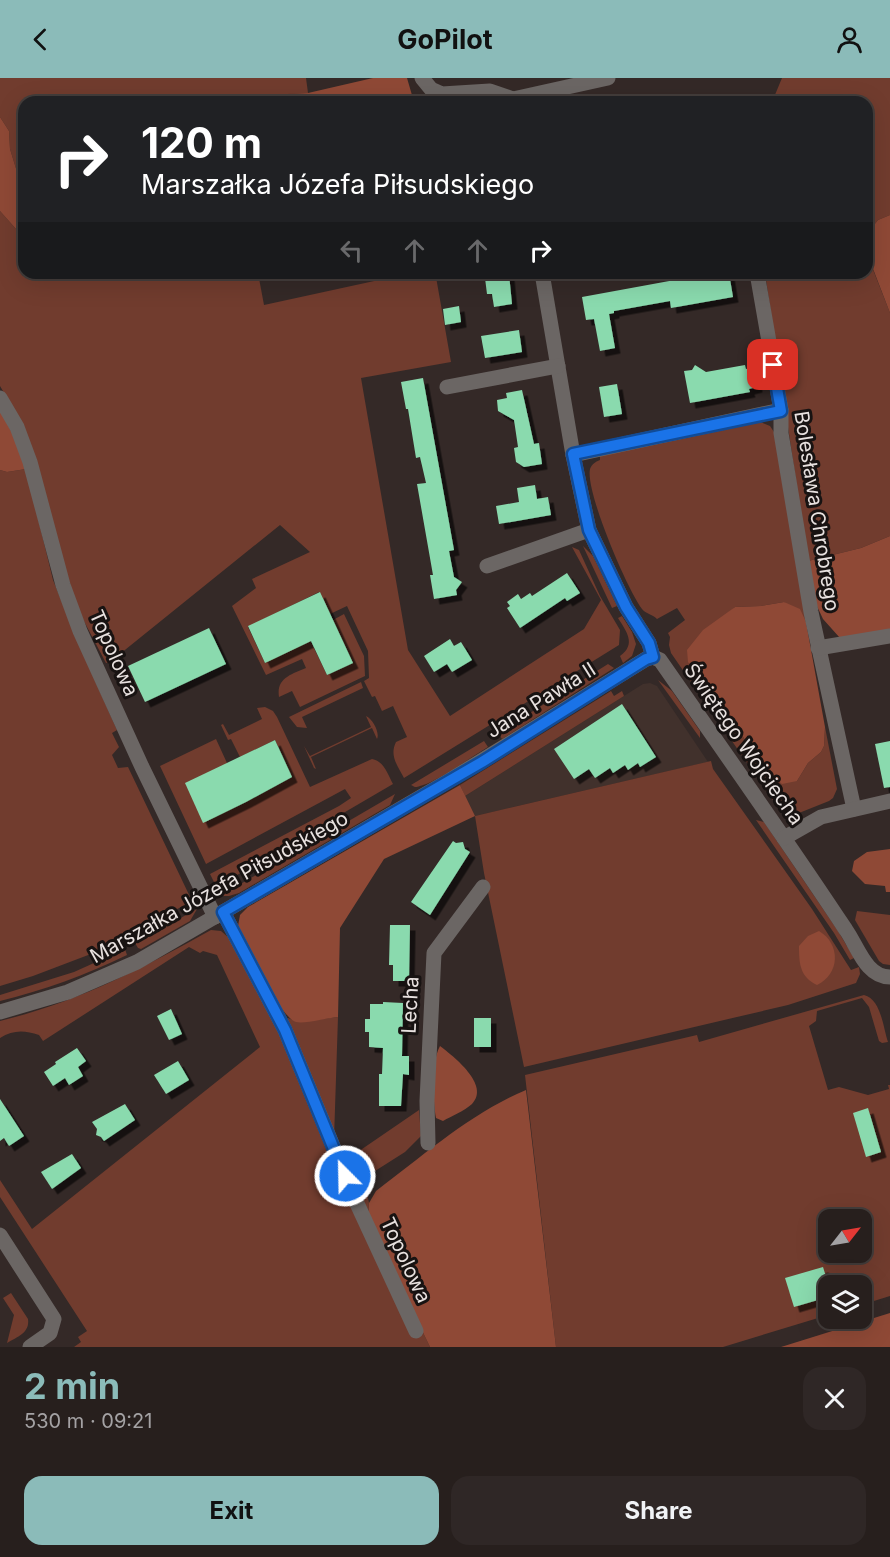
<!DOCTYPE html>
<html lang="en">
<head>
<meta charset="utf-8">
<style>
	body { margin:0; font-family:Inter,sans-serif; background:#2f2726; color:#f1f3f6; height:100vh; display:flex; flex-direction:column; font-size:22px; white-space:nowrap }
	* { box-sizing:border-box; margin:0 }
	p { font-size:20px; color:#a4a2a4 }
	.icon { flex:none; width:33px; height:33px; fill:none; stroke:currentColor; stroke-width:2; stroke-linecap:round; stroke-linejoin:round }
	.map { position:relative; height:1269px; overflow:hidden }
	.details { display:flex; flex-direction:column; background:#271f1d; flex:1 }
	.details>* { flex:none }
	.top-card { position:absolute; left:18px; top:18px; width:855px; height:183px; border-radius:18px; box-shadow:0 6px 24px #0002,0 0 0 2px #433d3b; background:#202124; color:#fff; overflow:hidden }
	.needle { width:39px; rotate:59deg }
	.fabs { position:absolute; left:818px; top:1131px; display:grid; gap:12px }
	.fabs a { display:grid; place-items:center; width:54px; height:54px; border-radius:12px; background:#271f1d; box-shadow:0 6px 24px #0002,0 0 0 2px #433d3b; font-size:30px }
	.pin { position:absolute; display:grid; place-items:center; width:51px; height:51px; color:#fff; margin:-26px; border-radius:12px; box-shadow:0 3px 9px #0006 }
	.me { position:absolute; width:66px; margin:-33px; rotate:337deg; stroke-linejoin:round; filter:drop-shadow(0 0 4px #0008) }
	.turn { display:flex; align-items:center; gap:21px; height:126px; padding:0 24px; font-size:27px }
	.turn .icon { width:78px; height:78px; stroke-width:2.5 }
	.turn b { display:block; font-size:42px; line-height:51px }
	.lanes { display:flex; align-items:center; height:57px; padding:0 24px; background:#0003; justify-content:center; gap:30px; direction:ltr }
	.lanes .off { opacity:.35 }
	.round { display:grid; place-items:center; flex:none; width:63px; height:63px; border-radius:18px; background:#2f2726 }
	.headline { display:flex; align-items:center; justify-content:space-between; height:102px; padding:0 24px }
	h1 { font-size:36px; font-weight:700; line-height:45px; color:#8bbbb9 }
	.button { display:flex; gap:12px; margin-top:auto; padding:12px 24px }
	.button a { flex:1; height:69px; border-radius:18px; background:#8bbbb9; color:#111; font-size:24px; font-weight:700; line-height:69px; text-align:center }
	.button a+a { background:#2f2726; color:#f1f3f6 }
	header { display:flex; justify-content:space-between; align-items:center; height:78px; padding:0 24px; background:#8bbbb9; color:#111; font-size:27px; font-weight:700 }
	.map>svg:first-child { display:block }
	.built { fill:#41312c }
	.green { fill:#713c2e; fill-rule:evenodd }
	.forest { fill:#8f4936 }
	.building { fill:#8adaae; filter:url(#shadow) }
	.lines { fill:none; stroke-linecap:round; stroke-linejoin:round }
	.minor { stroke:#6b6664; stroke-width:15 }
	.route-casing { stroke:#114b97; stroke-width:15 }
	.route { stroke:#1a73e8; stroke-width:10 }
	.labels { text-anchor:middle; dominant-baseline:central; stroke-width:6; stroke-linejoin:round; paint-order:stroke }
	.street-label { font-size:20px; fill:#e8e1df; stroke:#181312 }
</style>
</head>
<body>
<header><svg class="icon" aria-label="back" viewBox="0 0 24 24"><path d="M15 5l-7 7 7 7"/></svg>GoPilot<svg class="icon" aria-label="person" viewBox="0 0 24 24"><circle cx="12" cy="8" r="4"/><path d="M4 21q1-7 8-7t8 7"/></svg></header>
<div class="map">
<svg width="890" height="1269" viewBox="0 0 890 1269">
	<defs>
		<filter id="shadow"><feDropShadow dx="5.5" dy="5.5" stdDeviation="0" flood-color="#0009"/></filter>
	</defs>
	<rect width="100%" height="100%" fill="#342927"/>
	<polygon class="built" points="650,605 657,608 708,684 475,738 465,718 643,606"/>
	<g class="green">
		<polygon points="0,0 306,0 308,15 288,16 283,24 24,24 24,110 18,97 10,71 9,53 0,39"/>
		<polygon points="782,0 890,0 890,137 878,142 867,156 867,24 772,24"/>
		<path d="M0 133 24 160V195H258L264 227 411 195H458L436 199 451 284 361 300 408 572 450 638 584 551 601 522 572 469 579 472 600 518 620 552 619 567 404 700C398 688 389 678 396 664L407 659 393 628 382 633 375 618 372 619 364 603 369 600 368 573 347 528 330 536 319 514 248 549 265 585 309 560 327 597 353 585 333 542 344 536 364 578 365 598 300 629 292 613 279 619C276 600 292 596 306 590L302 581 266 597 232 528 256 510 252 501 310 474 280 447 110 584 106 585 77 530 23 347 0 308Z"/>
		<polygon points="867,171 870,184 890,235 890,458 861,470 808,483 765,195 867,195"/>
		<path d="M760 344 770 348 774 354 806 544 784 524 761 528 735 529 726 537 710 619 738 651 761 687 797 703 808 685 821 674 824 668 825 649 837 711 833 720 829 723 789 739 779 731 671 575 669 567 670 559 668 555 685 542 677 530 657 541C652 536 646 536 642 531 627 511 585 413 590 391 592 386 595 384 600 382V378L684 356Z"/>
		<polygon points="26,391 53,502 81,571 117,652 112,655 119,669 112,677 118,690 128,689 192,823 104,871 33,898 0,908 0,392 7,394"/>
		<polygon points="583,468 593,478 617,528 612,530"/>
		<path d="M622 538 632 554 636 566 632 578 623 585 620 578C637 566 626 553 618 540Z"/>
		<polygon points="608,586 614,590 502,661 498,655"/>
		<polygon points="658,602 672,613 700,653 700,660"/>
		<polygon points="361,604 363,610 302,639 307,650 297,649 289,639"/>
		<polygon points="611,613 614,618 622,613 624,618 465,718 460,707"/>
		<path d="M265 629 273 633 277 639 310 709 372 681C384 683 388 697 393 706L220 807 214 804 210 796 339 728 351 720 345 711 206 786 160 688 216 661 227 685 204 744 246 724 292 699 275 662 240 679 231 661 228 662 221 647 223 646 229 657 262 641 257 630Z"/>
		<path d="M366 638C373 641 380 655 377 661L372 650 311 679 316 691 314 690 304 668 310 678 371 649Z"/>
		<path d="M484 663 488 669C473 678 435 705 420 708 415 710 415 709 411 707Z"/>
		<polygon points="711,683 713,691 812,831 851,892 859,889 860,896 856,905 788,927 524,989 484,795 475,738"/>
		<polygon points="395,716 390,727 239,815 229,818 220,818"/>
		<polygon points="756,742 764,744 838,853 854,880 850,882 834,855"/>
		<polygon points="197,831 190,843 141,871 138,870 135,865"/>
		<polygon points="857,833 890,837 890,887 883,886 879,883 855,842"/>
		<path d="M211 852 221 853 229 860 280 954 288 940 298 944 338 939 334 1061 346 1082 419 1032 421 1058 405 1074 364 1100 369 1125 368 1141 430 1269H74L81 1264 78 1259 87 1253 0 1119V1102L32 1151 260 969 217 877 203 873 200 875 189 869 43 963 39 957C24 952 13 952 0 960V943C80 923 139 892 211 852Z"/>
		<path d="M125 871 127 877C86 897 44 912 0 923V917L74 894Z"/>
		<path d="M864 917C881 921 883 949 888 964L882 965 879 963 869 929 862 920 817 933 816 943 809 948 828 1012 839 1009 868 1017 889 1011 888 1007H890V1218L861 1227V1208H828V1237L723 1269H556L525 997 697 957 699 964ZM828 1142H861V1174H828Z"/>
		<path d="M11 1215 28 1241C30 1255 17 1259 7 1265L14 1237 3 1220Z"/>
	</g>
	<g class="forest">
		<polygon points="373,0 407,0 414,24 283,24 288,16 308,15"/>
		<polygon points="0,39 9,53 10,71 18,97 24,110 24,160 0,133"/>
		<polygon points="890,137 890,235 870,183 867,156 878,142"/>
		<polygon points="0,332 16,362 26,391 7,394 0,392"/>
		<polygon points="890,458 890,552 840,560 823,541 815,524 808,483 861,470"/>
		<polygon points="784,524 800,531 806,544 825,649 824,668 821,674 808,685 797,703 782,706 761,687 738,651 710,619 688,584 687,572 703,552 735,529 761,528"/>
		<path d="M460 707 475 738 384 781 340 850 338 939C327 940 305 946 296 944 279 939 248 867 238 848L240 837 248 829Z"/>
		<polygon points="890,771 890,814 886,814 885,808 865,806 852,793 854,783 867,774"/>
		<path d="M819 853C841 866 840 896 817 907 800 899 799 886 799 868L808 858Z"/>
		<path d="M440 968C453 978 491 1007 472 1026 464 1033 452 1038 443 1043L436 1040C433 1022 431 984 440 968Z"/>
		<path d="M526 1012 556 1269H430L368 1141 369 1125 376 1113C424 1077 471 1035 526 1012Z"/>
		<polygon points="890,1235 890,1269 781,1269"/>
	</g>
	<g class="building">
		<polygon points="713,195 729,195 733,219 671,230 670,223 614,233 614,235 609,236 615,270 600,273 594,241 586,242 582,219"/>
		<polygon points="509,196 512,226 494,229 492,216 487,216 485,200"/>
		<polygon points="459,228 461,244 445,247 443,231"/>
		<polygon points="519,252 522,274 485,280 481,258"/>
		<polygon points="695,287 706,294 745,287 746,291 754,289 757,309 749,311 750,314 690,325 684,293 692,292"/>
		<polygon points="423,300 454,472 449,473 454,499 462,504 456,512 457,517 434,521 430,497 433,497 417,406 426,405 420,379 416,380 408,331 406,331 401,304"/>
		<polygon points="617,306 622,336 604,339 599,309"/>
		<polygon points="522,312 534,366 539,365 542,386 524,389 516,384 514,370 518,369 514,342 498,333 497,322 507,320 506,315"/>
		<polygon points="535,407 537,421 548,419 551,437 499,446 496,428 519,424 517,410"/>
		<polygon points="567,495 580,515 567,523 565,520 520,550 507,530 510,528 507,524 518,516 521,521 530,515 532,518"/>
		<polygon points="320,514 353,585 327,597 311,563 265,585 248,548"/>
		<polygon points="209,550 226,586 145,624 128,588"/>
		<polygon points="450,561 454,568 461,564 472,582 452,594 447,586 434,594 424,578"/>
		<polygon points="622,626 656,679 640,689 638,685 628,692 625,687 613,695 610,690 595,700 589,691 574,701 554,671"/>
		<polygon points="275,662 292,699 246,724 203,745 185,705"/>
		<polygon points="890,663 890,709 884,710 875,666"/>
		<polygon points="453,763 456,765 463,764 465,771 470,774 430,837 411,824"/>
		<polygon points="390,847 410,847 409,903 393,903 393,887 389,887"/>
		<polygon points="383,924 403,925 402,978 409,978 409,997 403,996 401,1028 379,1028 379,996 382,996 383,970 369,969 369,954 365,954 365,941 370,941 370,926 383,926"/>
		<polygon points="171,931 182,956 169,962 157,938"/>
		<rect x="474" y="940" width="17" height="29"/>
		<polygon points="77,970 86,983 78,989 83,998 69,1007 65,1000 53,1008 44,994 56,986 55,984"/>
		<polygon points="178,983 189,1002 166,1016 154,997"/>
		<polygon points="0,1021 24,1058 9,1068 4,1060 0,1063"/>
		<polygon points="125,1026 135,1042 104,1063 101,1059 96,1057 97,1051 92,1044"/>
		<polygon points="868,1030 881,1074 866,1079 853,1035"/>
		<polygon points="72,1076 81,1090 52,1111 41,1094"/>
		<polygon points="823,1189 828,1205 828,1219 794,1229 785,1200"/>
	</g>
	<g class="lines">
		<g class="minor">
			<polyline points="422,0 431,11 442,16 490,13 513,21 608,0"/>
			<path d="M542 195 573 377 589 452 626 529 649 565 653 579 660 582C722 671 786 761 846 852 858 869 866 899 890 899"/>
			<polyline points="757,195 781,332 781,355 811,534 854,731"/>
			<polyline points="447,309 558,288"/>
			<polyline points="0,320 17,349 30,384 63,507 80,553 142,689 215,839"/>
			<polyline points="573,377 781,332"/>
			<polyline points="487,488 589,452"/>
			<polyline points="818,570 890,558"/>
			<polyline points="784,760 821,739 890,723"/>
			<polyline points="223,834 285,952 354,1119 416,1253"/>
			<polyline points="0,934 68,914 137,884 450,702 646,581 653,579"/>
			<polyline points="428,1065 427,1023 434,875 483,809"/>
			<polyline points="0,1157 54,1241 50,1255 30,1269"/>
		</g>
	</g>
	<g class="lines">
		<g class="route-casing">
			<polyline id="route" points="345,1098 285,952 223,834 482,684 646,581 653,579 649,565 626,529 589,452 573,376 781,333 773,287"/>
		</g>
		<use href="#route" class="route"/>
	</g>
	<g class="labels">
		<g class="street-label">
			<text transform="translate(817 433) rotate(81)">Bolesława Chrobrego</text>
			<text transform="translate(114 575) rotate(66)">Topolowa</text>
			<text transform="translate(541 622) rotate(-32)">Jana Pawła II</text>
			<text transform="translate(744 666) rotate(55)">Świętego Wojciecha</text>
			<text transform="translate(219 809) rotate(-29)">Marszałka Józefa Piłsudskiego</text>
			<text transform="translate(410 927) rotate(-87)">Lecha</text>
			<text transform="translate(406 1182) rotate(65)">Topolowa</text>
		</g>
	</g>
</svg>
<div class="fabs">
<a><svg class="needle" viewBox="-14 -14 28 28"><path d="M0-13l5 13h-10z" fill="#e53935"/><path d="M0 13l5-13h-10z" fill="#a4a2a4"/></svg></a>
<a><svg class="icon" aria-label="layers" viewBox="0 0 24 24"><path d="M12 4l9 5-9 5-9-5zM3 14l9 5 9-5"/></svg></a>
</div>
<div class="pin" style="left:773px;top:287px;background:#d93025"><svg class="icon" aria-label="arrive" viewBox="0 0 24 24"><path d="M6 21V4h12l-3 4 3 4H6"/></svg></div>
<svg class="me" style="left:345px;top:1098px" viewBox="-20 -20 40 40"><circle r="17" fill="#1a73e8" stroke="#fff" stroke-width="3"/><path d="M0-11L8 9 0 5-8 9z" fill="#fff"/></svg>
<div class="top-card">
<div class="turn"><svg class="icon" aria-label="right" viewBox="0 0 24 24"><path d="M7 20v-9h11M14 6l5 5-5 5"/></svg><div><b>120 m</b>Marszałka Józefa Piłsudskiego</div></div>
<div class="lanes"><svg class="icon off" aria-label="left" viewBox="0 0 24 24"><path d="M17 20v-9H6M10 6l-5 5 5 5"/></svg><svg class="icon off" aria-label="ahead" viewBox="0 0 24 24"><path d="M12 20V5M6 11l6-6 6 6"/></svg><svg class="icon off" aria-label="ahead" viewBox="0 0 24 24"><path d="M12 20V5M6 11l6-6 6 6"/></svg><svg class="icon" aria-label="right" viewBox="0 0 24 24"><path d="M7 20v-9h11M14 6l5 5-5 5"/></svg></div>
</div>
</div>
<section class="details">
<div class="headline"><div><h1>2 min</h1><p>530 m · 09:21</p></div><a class="round"><svg class="icon" aria-label="close" viewBox="0 0 24 24"><path d="M6 6l12 12M18 6L6 18"/></svg></a></div>
<div class="button"><a>Exit</a><a>Share</a></div>
</section>
</body>
</html>
